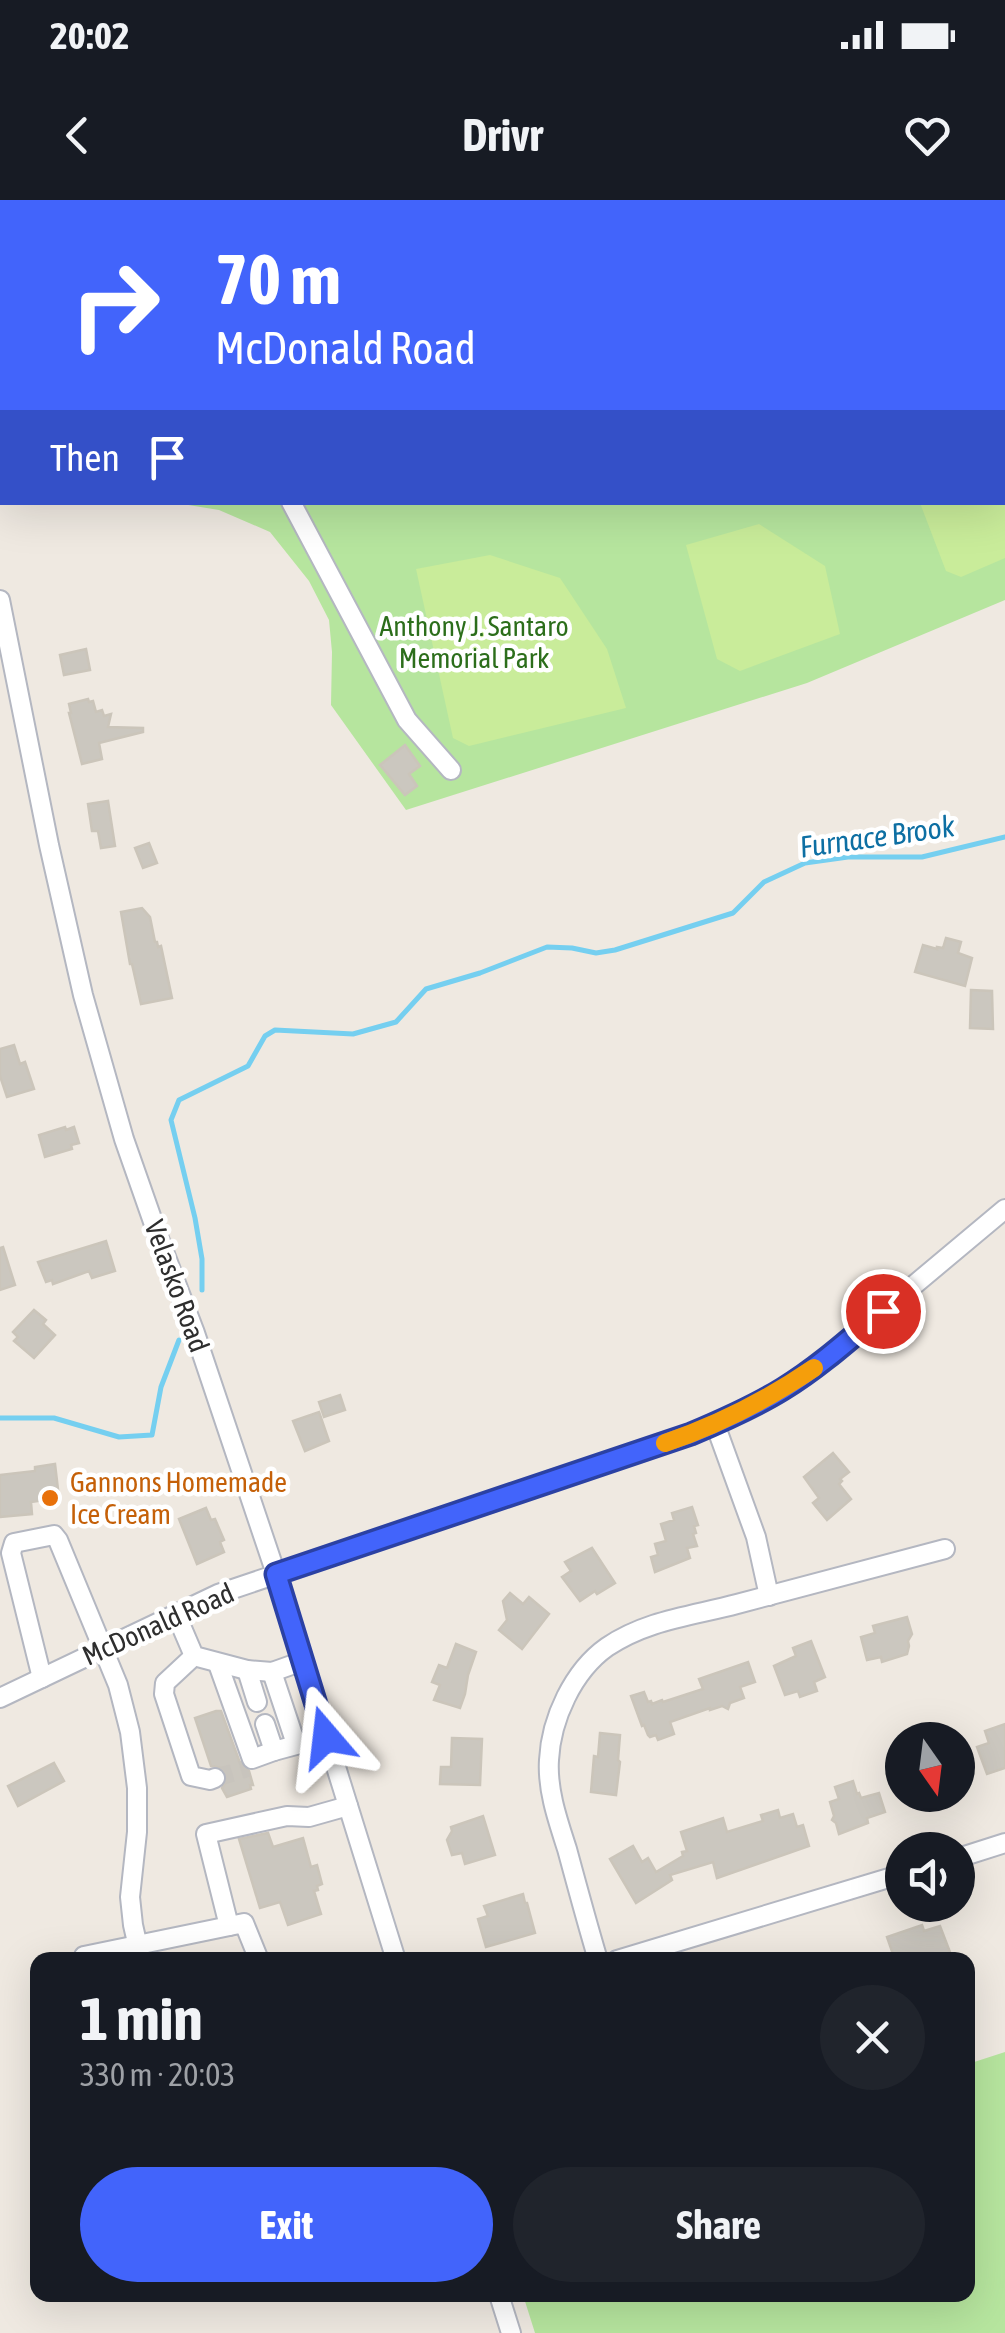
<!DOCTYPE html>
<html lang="en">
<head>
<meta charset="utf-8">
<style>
	body { margin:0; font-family:"Asap Condensed",sans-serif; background:#20242c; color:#f1f3f6; height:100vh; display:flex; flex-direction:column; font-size:38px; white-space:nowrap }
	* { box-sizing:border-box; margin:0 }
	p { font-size:32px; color:#9ea1a6 }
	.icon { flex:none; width:55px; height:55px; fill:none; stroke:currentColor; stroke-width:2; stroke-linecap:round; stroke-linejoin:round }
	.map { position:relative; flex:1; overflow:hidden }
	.drawer { position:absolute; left:30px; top:1752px; width:945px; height:350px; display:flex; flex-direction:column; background:#171b24; border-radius:20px; box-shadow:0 10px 40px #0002 }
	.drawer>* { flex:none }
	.banner { position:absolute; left:0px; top:0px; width:1005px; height:305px; box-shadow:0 10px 40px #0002; background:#4264fb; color:#fff; overflow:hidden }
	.needle { width:65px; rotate:166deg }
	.buttons { position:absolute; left:885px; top:1522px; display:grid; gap:20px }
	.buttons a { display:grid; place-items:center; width:90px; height:90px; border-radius:50%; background:#171b24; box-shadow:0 10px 40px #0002; font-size:50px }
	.pin { position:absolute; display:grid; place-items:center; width:85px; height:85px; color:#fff; margin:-42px; border:5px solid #fff; border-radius:50%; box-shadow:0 2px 10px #0007 }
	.me { position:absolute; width:110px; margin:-55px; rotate:343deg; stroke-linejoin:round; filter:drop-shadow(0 0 8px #0008) }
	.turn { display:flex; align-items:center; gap:35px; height:210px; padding:0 50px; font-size:45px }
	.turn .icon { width:130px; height:130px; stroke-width:2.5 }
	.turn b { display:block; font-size:70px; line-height:85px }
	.then { display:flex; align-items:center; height:95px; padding:0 50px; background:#0003; gap:20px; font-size:38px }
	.round { display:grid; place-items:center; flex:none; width:105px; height:105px; border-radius:52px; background:#20242c }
	.headline { display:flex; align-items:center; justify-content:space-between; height:170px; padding:0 50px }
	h1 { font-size:60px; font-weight:700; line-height:75px }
	.action { display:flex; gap:20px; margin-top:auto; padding:20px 50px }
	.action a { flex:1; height:115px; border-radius:60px; background:#4264fb; color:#fff; font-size:40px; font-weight:700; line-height:115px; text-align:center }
	.action a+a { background:#20242c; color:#f1f3f6 }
	.status { display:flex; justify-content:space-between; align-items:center; height:70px; padding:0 50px; background:#171b24; direction:ltr }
	.status svg { height:28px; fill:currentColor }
	header { display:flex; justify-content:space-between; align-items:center; height:130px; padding:0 50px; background:#171b24; font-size:45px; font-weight:700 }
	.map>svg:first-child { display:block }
	.green { fill:#b6e59e }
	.pitch { fill:#c9ec9a }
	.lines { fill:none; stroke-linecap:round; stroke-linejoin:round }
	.stream { stroke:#75cff0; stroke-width:5 }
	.building { fill:#cbc7bf; stroke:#cbc5ba; stroke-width:2.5 }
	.minor-tunnel { stroke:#c8c4bd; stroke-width:18; stroke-dasharray:18 9; stroke-linecap:butt }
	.minor-casing { stroke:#b4b7c1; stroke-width:22 }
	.minor { stroke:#fff; stroke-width:18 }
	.route-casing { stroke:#2b41a3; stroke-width:25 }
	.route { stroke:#4264fb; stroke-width:18 }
	.slow { stroke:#f59e0b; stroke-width:18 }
	.food-dot { fill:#e8710a; stroke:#fff; stroke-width:4 }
	.labels { text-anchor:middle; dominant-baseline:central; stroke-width:9; stroke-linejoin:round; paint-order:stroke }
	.park-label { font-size:28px; fill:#2c6e1b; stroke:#fff }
	.street-label { font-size:28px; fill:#2e2e2e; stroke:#fff }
	.food-label { font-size:28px; fill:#c56008; stroke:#fff; text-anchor:start }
	.water-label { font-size:30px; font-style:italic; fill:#0d6fa3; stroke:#fff }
</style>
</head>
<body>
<div class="status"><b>20:02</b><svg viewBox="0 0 49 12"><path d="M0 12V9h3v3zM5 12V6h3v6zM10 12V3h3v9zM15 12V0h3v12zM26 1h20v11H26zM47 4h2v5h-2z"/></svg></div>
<header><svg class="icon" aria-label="back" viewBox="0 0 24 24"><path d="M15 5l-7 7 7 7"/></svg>Drivr<svg class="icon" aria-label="heart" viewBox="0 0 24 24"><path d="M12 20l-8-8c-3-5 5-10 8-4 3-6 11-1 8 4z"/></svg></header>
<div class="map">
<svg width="1005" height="2133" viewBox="0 0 1005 2133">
	<rect width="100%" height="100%" fill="#efe9e1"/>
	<g class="green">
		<polygon points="0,0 42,0 46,2 2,2 2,136 0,134"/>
		<polygon points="650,0 995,0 995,2 634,2"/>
		<polygon points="1003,41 1005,49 1005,400 807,483 406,610 331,505 332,452 329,420 309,381 270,332 219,310 176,303 1002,302"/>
		<polygon points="1005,1852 1005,2133 535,2133 523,2095 968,2095 968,1864"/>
	</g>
	<g class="pitch">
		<polygon points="1003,210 1005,211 1005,358 961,377 946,371 920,303 1002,302"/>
		<polygon points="759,324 825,366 840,434 740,471 717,459 686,345"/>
		<polygon points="490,355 560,378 607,449 626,508 469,546 453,538 416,369"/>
	</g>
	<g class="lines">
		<g class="stream">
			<polyline points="202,1090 202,1059 195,1018 171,920 179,900 248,866 265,836 275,830 353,834 396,822 426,789 480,773 547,747 572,748 596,753 615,750 733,713 764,682 805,663 848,657 922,657 1005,637"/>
			<polyline points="0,1218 54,1218 119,1237 152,1235 161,1187 179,1140"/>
		</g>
	</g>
	<g class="building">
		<polygon points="86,449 90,470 64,475 60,455"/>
		<polygon points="88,499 89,502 93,501 96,512 102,510 104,516 111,514 108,527 143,528 143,532 99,543 102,559 82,564 69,513 71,513 69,504"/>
		<polygon points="405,545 420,566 409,574 417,586 405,595 380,565"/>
		<polygon points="108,601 115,646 101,648 98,631 92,631 88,604"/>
		<polygon points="149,643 157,663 143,668 135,648"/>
		<polygon points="142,708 150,717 155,742 157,742 158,747 161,746 172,798 141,804 132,764 130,764 121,712"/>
		<polygon points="946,738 961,742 958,753 972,758 965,786 915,772 923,745 937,749 937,747 943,748"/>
		<polygon points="971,790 992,791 993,829 970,828"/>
		<polygon points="14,845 20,864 25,862 34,889 7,897 0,876 0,849"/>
		<polygon points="65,927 66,930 74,927 79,943 71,945 72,949 45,957 39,935"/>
		<polygon points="106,1041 115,1071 92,1078 89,1071 53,1084 52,1080 46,1082 38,1062"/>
		<polygon points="3,1047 15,1085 0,1090 0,1048"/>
		<polygon points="34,1110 46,1120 43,1124 55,1135 34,1158 14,1141 18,1137 13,1132"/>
		<polygon points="340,1195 345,1210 324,1217 319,1202"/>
		<polygon points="319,1212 329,1241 305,1251 293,1221"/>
		<polygon points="833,1253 849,1272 840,1279 842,1281 839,1284 851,1299 827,1320 813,1303 819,1298 804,1277"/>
		<polygon points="55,1264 59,1298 31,1302 32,1314 0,1317 0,1275 35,1271 35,1267"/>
		<polygon points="692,1307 698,1325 694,1326 696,1333 693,1334 697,1346 687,1348 690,1358 655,1372 651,1357 658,1355 655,1344 666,1341 661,1324 674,1320 672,1313"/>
		<polygon points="206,1308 211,1320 215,1319 224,1340 220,1342 224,1352 197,1364 179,1319"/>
		<polygon points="592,1348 615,1383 597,1394 595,1391 580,1401 562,1377 571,1371 565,1362"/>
		<polygon points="510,1393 523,1404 529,1397 549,1414 522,1449 499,1430 507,1420 503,1401"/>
		<polygon points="907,1417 912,1434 908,1441 909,1446 907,1454 882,1462 881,1457 867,1460 861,1437 875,1433 873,1426"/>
		<polygon points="811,1441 825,1477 814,1482 817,1491 800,1497 798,1491 785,1495 774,1466 796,1456 793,1448"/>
		<polygon points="456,1444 476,1452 468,1475 465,1494 460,1508 434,1500 440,1485 432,1482 439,1465 447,1468"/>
		<polygon points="748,1462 755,1482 740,1487 744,1498 730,1503 728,1509 722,1506 710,1510 710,1508 670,1522 674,1534 658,1540 656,1535 650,1537 648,1535 644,1525 642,1526 631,1496 644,1492 648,1502 651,1501 652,1504 662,1500 663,1502 703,1489 699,1479"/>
		<polygon points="216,1511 221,1511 240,1563 249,1571 253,1585 250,1585 251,1589 227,1597 222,1588 227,1581 226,1572 222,1568 211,1566 195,1518"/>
		<polygon points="1005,1524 1005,1568 987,1574 977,1547 989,1543 985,1531"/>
		<polygon points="600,1533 620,1535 618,1560 620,1562 616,1595 591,1592 594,1556 598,1557"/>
		<polygon points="452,1538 482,1539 480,1585 440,1584 441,1567 451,1567"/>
		<polygon points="54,1563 64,1581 18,1606 8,1586"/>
		<polygon points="853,1581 857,1594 859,1593 861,1598 879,1593 885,1612 867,1618 868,1623 839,1634 836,1623 832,1620 834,1616 830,1602 839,1599 835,1587"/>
		<polygon points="778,1610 780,1618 793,1614 797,1627 803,1625 809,1646 717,1678 713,1662 670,1675 672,1680 636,1703 610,1659 633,1646 642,1662 648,1658 656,1672 683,1656 682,1652 687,1651 681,1632 723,1618 727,1632 763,1621 761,1615"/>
		<polygon points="483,1616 495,1655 465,1664 462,1653 452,1655 447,1640 452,1631 451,1627"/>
		<polygon points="268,1633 273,1647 303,1638 311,1667 317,1665 322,1684 317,1686 318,1690 314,1691 321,1714 288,1725 280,1702 260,1708 239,1639"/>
		<polygon points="523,1694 525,1703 527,1703 535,1733 486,1747 478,1719 488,1716 484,1706"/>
		<polygon points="922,1725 924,1731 940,1726 953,1760 895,1760 887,1737"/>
	</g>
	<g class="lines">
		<polyline class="minor-tunnel" points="215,1578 248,1568"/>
		<g class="minor-casing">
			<g id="minor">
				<polyline points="0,65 2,65"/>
				<polyline points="291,302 407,520 451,570"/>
				<polyline points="0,400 49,645 83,795 124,939 158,1036 195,1133 276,1374 396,1760"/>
				<polyline points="715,1224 756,1337 769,1396"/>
				<polyline points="176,1414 194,1456 247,1470 272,1472 303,1461"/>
				<polyline points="194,1456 165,1483 164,1494 191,1576 210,1580 215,1578"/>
				<polyline points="218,1464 252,1559 274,1551"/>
				<polyline points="247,1470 257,1502"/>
				<polyline points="272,1472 296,1544"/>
				<polyline points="42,1478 11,1353 14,1343 54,1335 58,1340 118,1485 130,1532 137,1588 137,1632 130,1697 133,1725 141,1760"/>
				<polyline points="0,1498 218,1394 691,1234 743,1211 785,1188 822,1162 1005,1009"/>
				<polyline points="265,1524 274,1551 326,1537"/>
				<polyline points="958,1658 1005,1643"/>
				<polyline points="229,1726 206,1634 287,1616 309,1617 348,1606"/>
				<polyline points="85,1760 84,1756 244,1723 259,1760"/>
				<path d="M598 1760C587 1723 577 1686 567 1649 558 1621 547 1590 549 1560 551 1519 573 1471 607 1447 647 1420 692 1416 737 1404 806 1386 875 1367 945 1349"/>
				<polyline points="617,1760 902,1674"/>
				<polyline points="499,2095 511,2133"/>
			</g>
		</g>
		<use href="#minor" class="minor"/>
	</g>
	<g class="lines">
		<g class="route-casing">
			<path id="route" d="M326 1537 276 1374 691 1234C722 1221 754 1207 783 1189 819 1167 851 1138 883 1111"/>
		</g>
		<use href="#route" class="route"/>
		<path class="slow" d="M665 1243C718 1225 767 1200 814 1168"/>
	</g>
	<circle class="food-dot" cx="50" cy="1298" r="10"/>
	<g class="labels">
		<g class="park-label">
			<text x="474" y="426">Anthony J. Santaro<tspan x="474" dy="32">Memorial Park</tspan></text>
		</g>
		<g class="street-label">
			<text transform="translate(177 1086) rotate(70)">Velasko Road</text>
			<text transform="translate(158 1424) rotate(-24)">McDonald Road</text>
		</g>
		<g class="food-label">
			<text x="70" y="1282">Gannons Homemade<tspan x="70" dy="32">Ice Cream</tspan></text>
		</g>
		<g class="water-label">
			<text transform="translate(877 636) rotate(-8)">Furnace Brook</text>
		</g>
	</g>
</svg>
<div class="buttons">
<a><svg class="needle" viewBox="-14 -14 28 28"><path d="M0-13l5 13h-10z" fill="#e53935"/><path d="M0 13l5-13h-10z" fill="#9ea1a6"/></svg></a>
<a><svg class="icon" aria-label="sound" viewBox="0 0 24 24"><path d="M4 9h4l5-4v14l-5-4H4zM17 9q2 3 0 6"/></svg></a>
</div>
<div class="pin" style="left:883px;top:1111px;background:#d93025"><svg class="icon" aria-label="arrive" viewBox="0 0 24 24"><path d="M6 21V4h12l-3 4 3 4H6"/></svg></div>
<svg class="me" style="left:326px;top:1537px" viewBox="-20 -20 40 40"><path d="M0-17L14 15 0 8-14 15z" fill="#4264fb" stroke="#fff" stroke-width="4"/></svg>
<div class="banner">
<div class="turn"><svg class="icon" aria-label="right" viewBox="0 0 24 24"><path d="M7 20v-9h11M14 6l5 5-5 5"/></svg><div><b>70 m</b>McDonald Road</div></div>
<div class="then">Then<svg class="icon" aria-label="arrive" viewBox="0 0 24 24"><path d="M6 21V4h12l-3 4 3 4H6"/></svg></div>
</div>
<section class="drawer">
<div class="headline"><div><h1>1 min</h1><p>330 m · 20:03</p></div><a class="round"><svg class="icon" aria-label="close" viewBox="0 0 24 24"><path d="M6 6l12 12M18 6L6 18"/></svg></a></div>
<div class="action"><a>Exit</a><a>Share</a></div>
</section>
</div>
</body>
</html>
